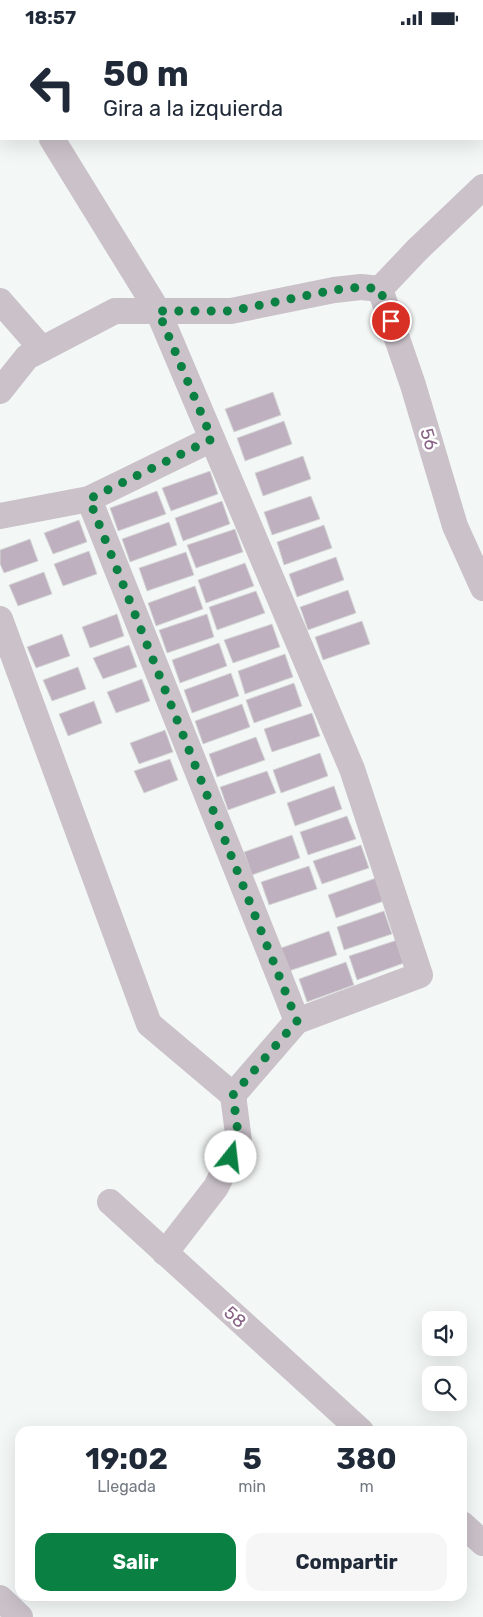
<!DOCTYPE html>
<html lang="es">
<head>
<meta charset="utf-8">
<style>
	body { margin:0; font-family:Rubik,sans-serif; background:#f6f6f7; color:#1f2937; height:100vh; display:flex; flex-direction:column; font-size:19px; white-space:nowrap }
	* { box-sizing:border-box; margin:0 }
	p { font-size:16px; color:#747a83 }
	.icon { flex:none; width:28px; height:28px; fill:none; stroke:currentColor; stroke-width:2; stroke-linecap:round; stroke-linejoin:round }
	.map { position:relative; flex:1; overflow:hidden }
	.sheet { position:absolute; left:15px; top:1391px; width:452px; height:175px; display:flex; flex-direction:column; background:#fff; border-radius:15px; box-shadow:0 5px 20px #0002 }
	.sheet>* { flex:none }
	.top-card { position:absolute; left:0px; top:0px; width:484px; height:105px; box-shadow:0 5px 20px #0002; background:#fff; color:#1f2937; overflow:hidden }
	.controls { position:absolute; left:422px; top:1276px; display:grid; gap:10px }
	.controls a { display:grid; place-items:center; width:45px; height:45px; border-radius:10px; background:#fff; box-shadow:0 5px 20px #0002; font-size:25px }
	.pin { position:absolute; display:grid; place-items:center; width:42px; height:42px; color:#fff; margin:-21px; border:2px solid #fff; border-radius:50%; box-shadow:0 1px 5px #0007 }
	.me { position:absolute; width:55px; margin:-28px; rotate:16deg; stroke-linejoin:round; filter:drop-shadow(0 0 4px #0008) }
	.turn { display:flex; align-items:center; gap:18px; height:105px; padding:0 20px; font-size:22px }
	.turn .icon { width:65px; height:65px; stroke-width:2.5 }
	.turn b { display:block; font-size:35px; line-height:42px }
	.eta { display:flex; justify-content:space-evenly; align-items:center; height:85px; text-align:center }
	.eta b { font-size:30px; font-weight:700; line-height:35px }
	.primary-button { display:flex; gap:10px; margin-top:auto; padding:10px 20px }
	.primary-button a { flex:1; height:58px; border-radius:15px; background:#0b8043; color:#fff; font-size:20px; font-weight:700; line-height:58px; text-align:center }
	.primary-button a+a { background:#f6f6f7; color:#1f2937 }
	.status { display:flex; justify-content:space-between; align-items:center; height:35px; padding:0 25px; background:#fff; direction:ltr }
	.status svg { height:14px; fill:currentColor }
	.map>svg:first-child { display:block }
	.building { fill:#bfb0bf; stroke:#d6d9d8 }
	.lines { fill:none; stroke-linecap:round; stroke-linejoin:round }
	.minor { stroke:#cac1c9; stroke-width:26 }
	.route { stroke:#0b8043; stroke-width:9; stroke-dasharray:0 16.2 }
	.labels { text-anchor:middle; dominant-baseline:central; stroke-width:5; stroke-linejoin:round; paint-order:stroke }
	.street-label { font-size:18px; fill:#886385; stroke:#fff }
</style>
</head>
<body>
<div class="status"><b>18:57</b><svg viewBox="0 0 49 12"><path d="M0 12V9h3v3zM5 12V6h3v6zM10 12V3h3v9zM15 12V0h3v12zM26 1h20v11H26zM47 4h2v5h-2z"/></svg></div>
<div class="map">
<svg width="483" height="1582" viewBox="0 0 483 1582">
	<rect width="100%" height="100%" fill="#f3f7f6"/>
	<g class="building">
		<polygon points="273,357 281,380 234,397 225,374"/>
		<polygon points="284,386 292,409 245,426 237,403"/>
		<polygon points="303,421 311,444 263,461 255,438"/>
		<polygon points="210,436 218,459 171,476 162,453"/>
		<polygon points="157,456 166,479 118,496 110,473"/>
		<polygon points="311,461 320,484 272,500 264,477"/>
		<polygon points="222,466 230,489 183,506 175,483"/>
		<polygon points="79,485 87,507 53,519 44,498"/>
		<polygon points="169,487 177,510 130,527 122,504"/>
		<polygon points="324,490 332,513 284,530 277,507"/>
		<polygon points="235,494 243,517 196,533 187,510"/>
		<polygon points="30,504 38,526 4,538 0,529 0,515"/>
		<polygon points="89,516 97,539 63,551 54,529"/>
		<polygon points="186,517 194,540 147,556 139,533"/>
		<polygon points="336,522 344,545 297,562 289,539"/>
		<polygon points="245,528 254,551 206,568 198,545"/>
		<polygon points="44,537 52,559 18,571 9,550"/>
		<polygon points="195,551 203,574 156,591 148,568"/>
		<polygon points="348,555 356,578 308,595 300,572"/>
		<polygon points="256,556 265,578 217,595 209,572"/>
		<polygon points="117,579 124,601 90,613 82,592"/>
		<polygon points="207,579 214,602 167,618 159,595"/>
		<polygon points="362,586 370,609 323,625 315,602"/>
		<polygon points="272,589 280,612 233,628 224,605"/>
		<polygon points="62,599 70,621 36,633 27,612"/>
		<polygon points="219,608 227,631 180,648 172,625"/>
		<polygon points="129,610 137,632 103,644 93,623"/>
		<polygon points="285,619 293,642 245,659 238,636"/>
		<polygon points="78,632 86,654 52,666 43,645"/>
		<polygon points="231,638 239,661 192,678 184,655"/>
		<polygon points="142,644 150,666 116,678 107,657"/>
		<polygon points="294,648 302,671 254,688 246,665"/>
		<polygon points="94,666 102,688 68,701 59,679"/>
		<polygon points="242,669 250,692 203,709 195,686"/>
		<polygon points="312,678 320,701 272,717 264,694"/>
		<polygon points="165,695 173,717 139,729 130,708"/>
		<polygon points="256,702 265,725 217,742 209,719"/>
		<polygon points="320,718 328,741 281,758 273,735"/>
		<polygon points="170,724 178,745 144,758 134,736"/>
		<polygon points="267,736 276,758 228,775 220,752"/>
		<polygon points="334,751 342,774 295,791 287,768"/>
		<polygon points="347,781 356,804 308,820 300,797"/>
		<polygon points="292,800 300,823 252,840 244,817"/>
		<polygon points="361,810 369,833 322,849 313,826"/>
		<polygon points="309,831 317,854 269,870 261,847"/>
		<polygon points="376,843 384,866 336,883 328,860"/>
		<polygon points="384,876 392,899 344,915 337,892"/>
		<polygon points="329,896 337,920 289,936 281,913"/>
		<polygon points="397,905 404,928 357,945 349,921"/>
		<polygon points="346,927 354,950 307,967 299,944"/>
	</g>
	<g class="lines">
		<g class="minor">
			<polyline points="0,21 1,23"/>
			<polyline points="380,254 413,350 455,491 483,553"/>
			<polyline points="380,254 417,215 483,152"/>
			<polyline points="0,266 42,314"/>
			<polyline points="0,356 27,322 115,276 231,276 334,255 361,252 380,254"/>
			<polyline points="89,464 297,986"/>
			<polyline points="0,481 89,464 212,404"/>
			<polyline points="0,584 149,989 233,1060 297,986 420,940 352,734 158,276 52,104"/>
			<polyline points="110,1167 361,1396"/>
			<polyline points="165,1218 216,1152 239,1106 233,1060"/>
			<polyline points="462,1489 483,1508"/>
			<polyline points="0,1563 20,1582"/>
		</g>
	</g>
	<g class="lines">
		<polyline class="route" points="231,1122 239,1106 233,1060 297,986 89,464 212,404 158,276 231,276 334,255 361,252 380,254 391,286"/>
	</g>
	<g class="labels">
		<g class="street-label">
			<text transform="translate(429 404) rotate(73)">56</text>
			<text transform="translate(235 1282) rotate(42)">58</text>
		</g>
	</g>
</svg>
<div class="controls">
<a><svg class="icon" aria-label="sound" viewBox="0 0 24 24"><path d="M4 9h4l5-4v14l-5-4H4zM17 9q2 3 0 6"/></svg></a>
<a><svg class="icon" aria-label="search" viewBox="0 0 24 24"><circle cx="10" cy="10" r="6"/><path d="M15 15l6 6"/></svg></a>
</div>
<div class="pin" style="left:391px;top:286px;background:#d93025"><svg class="icon" aria-label="arrive" viewBox="0 0 24 24"><path d="M6 21V4h12l-3 4 3 4H6"/></svg></div>
<svg class="me" style="left:231px;top:1122px" viewBox="-20 -20 40 40"><circle r="19" fill="#fff"/><path d="M0-13L10 11 0 6-10 11z" fill="#0b8043"/></svg>
<div class="top-card">
<div class="turn"><svg class="icon" aria-label="left" viewBox="0 0 24 24"><path d="M17 20v-9H6M10 6l-5 5 5 5"/></svg><div><b>50 m</b>Gira a la izquierda</div></div>
</div>
<section class="sheet">
<div class="eta">
<div><b>19:02</b><p>Llegada</p></div>
<div><b>5</b><p>min</p></div>
<div><b>380</b><p>m</p></div>
</div>
<div class="primary-button"><a>Salir</a><a>Compartir</a></div>
</section>
</div>
</body>
</html>
